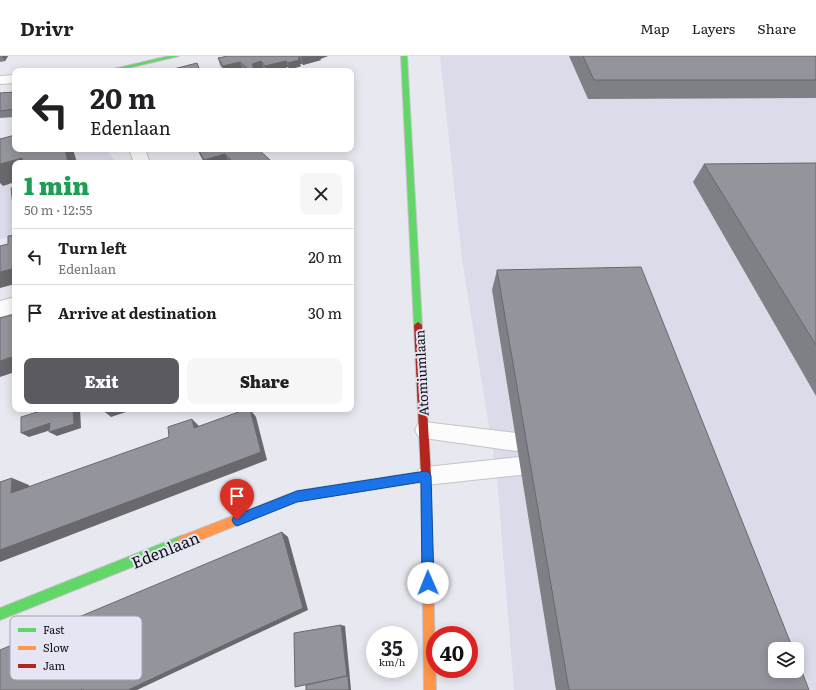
<!DOCTYPE html>
<html lang="en">
<head>
<meta charset="utf-8">
<style>
	body { margin:0; font-family:Literata,serif; background:#f6f6f6; color:#202124; height:100vh; display:flex; flex-direction:column; font-size:15px; white-space:nowrap }
	* { box-sizing:border-box; margin:0 }
	p { font-size:13px; color:#757577 }
	.icon { flex:none; width:22px; height:22px; fill:none; stroke:currentColor; stroke-width:2; stroke-linecap:round; stroke-linejoin:round }
	.map { position:relative; flex:1; overflow:hidden }
	.sheet { position:absolute; left:12px; top:104px; width:342px; height:252px; display:flex; flex-direction:column; background:#fff; border-radius:8px; box-shadow:0 2px 10px #0003 }
	.sheet>* { flex:none }
	.guide { position:absolute; left:12px; top:12px; width:342px; height:84px; border-radius:8px; box-shadow:0 2px 10px #0003; background:#fff; color:#202124; overflow:hidden }
	.fabs { position:absolute; left:768px; top:586px; display:grid; gap:8px }
	.fabs a { display:grid; place-items:center; width:36px; height:36px; border-radius:8px; background:#fff; box-shadow:0 2px 10px #0003; font-size:20px }
	.speed { position:absolute; left:366px; top:570px; display:flex; gap:8px; font-size:20px; font-weight:700; text-align:center }
	.speed>* { display:grid; place-content:center; width:52px; height:52px; border-radius:50%; background:#fff; box-shadow:0 2px 10px #0003; line-height:1 }
	.speed small { font-size:10px; font-weight:400 }
	.speed .limit { border:6px solid #d22; background:#fff; color:#111 }
	.pin { position:absolute; display:grid; place-items:center; width:34px; height:34px; color:#fff; margin:-41px -17px; border-radius:50% 50% 50% 0; rotate:-45deg; box-shadow:0 0 4px #0007 }
	.pin .icon { rotate:45deg }
	.me { position:absolute; width:44px; margin:-22px; rotate:359deg; stroke-linejoin:round; filter:drop-shadow(0 0 3px #0008) }
	.turn { display:flex; align-items:center; gap:14px; height:84px; padding:0 12px; font-size:18px }
	.turn .icon { width:52px; height:52px; stroke-width:2.5 }
	.turn b { display:block; font-size:28px; line-height:34px }
	.round { display:grid; place-items:center; flex:none; width:42px; height:42px; border-radius:8px; background:#f6f6f6 }
	.summary { display:flex; align-items:center; justify-content:space-between; height:68px; padding:0 12px }
	h1 { font-size:24px; font-weight:800; line-height:30px; color:#1e9e55 }
	.primary-button { display:flex; gap:8px; margin-top:auto; padding:8px 12px }
	.primary-button a { flex:1; height:46px; border-radius:8px; background:#5a5a60; color:#fff; font-size:16px; font-weight:800; line-height:46px; text-align:center }
	.primary-button a+a { background:#f6f6f6; color:#202124 }
	ul { padding:0; list-style:none }
	li { display:flex; align-items:center; gap:12px; height:56px; padding:0 12px; border-top:1px solid #e0e0e0 }
	li div { flex:1 }
	li b { display:block; font-size:15px }
	li em { font-style:normal }
	header { display:flex; align-items:center; gap:24px; box-sizing:border-box; height:56px; padding:0 20px; background:#fff; border-bottom:1px solid #e0e0e0 }
	header strong { font-size:19px }
	nav { display:flex; gap:22px; margin-inline-start:auto; font-size:14px }
	.map>svg:first-child { display:block }
	.built { fill:#dbdbea; fill-rule:evenodd }
	.lines { fill:none; stroke-linecap:round; stroke-linejoin:round }
	.lane-casing { stroke:#c3c3c9; stroke-width:2 }
	.street-casing { stroke:#c3c3c9; stroke-width:2 }
	.fast-casing { stroke:#c3c3c9; stroke-width:2 }
	.slow-casing { stroke:#c3c3c9; stroke-width:2 }
	.jam-casing { stroke:#c3c3c9; stroke-width:2 }
	.lane { fill:#fcfcfd; fill-rule:evenodd }
	.street { fill:#fcfcfd; fill-rule:evenodd }
	.fast { fill:#63d668; fill-rule:evenodd }
	.slow { fill:#ff974d; fill-rule:evenodd }
	.jam { fill:#b3261e; fill-rule:evenodd }
	.wall { fill:#7f7f86 }
	.shaded-wall { fill:#68686d }
	.building { fill:#94949c; stroke:#68686d }
	.route { fill:#1a73e8; stroke:#114b97 }
	.labels { text-anchor:middle; dominant-baseline:central; stroke-width:4; stroke-linejoin:round; paint-order:stroke }
	.street-label { font-size:13px; fill:#0e0e13; stroke:#e5e5f4 }
	.near-street-label { font-size:16px; fill:#0e0e13; stroke:#e5e5f4 }
	.key { fill:#e5e5f4; stroke:#a4a4b0; stroke-width:1 }
	.key-label { font-size:11px; fill:#0e0e13 }
</style>
</head>
<body>
<header>
<strong>Drivr</strong>
<nav><a>Map</a><a>Layers</a><a>Share</a></nav>
</header>
<div class="map">
<svg width="816" height="634" viewBox="0 0 816 634">
	<rect width="100%" height="100%" fill="#e8e8f0"/>
	<g class="built">
		<path d="M440 0H816V634H514L497 421 462 203ZM775 593H797V615H775Z"/>
		<polygon points="0,84 15,93 107,93 116,107 15,107 15,179 0,183"/>
	</g>
	<g class="lines">
		<g class="lane-casing">
			<g id="lane">
				<polygon points="424,366 516,377 523,380 525,386 523,392 516,395 424,382 418,380 415,374 418,368"/>
				<polygon points="520,401 527,403 530,410 527,417 520,419 426,429 419,427 416,420 419,413 426,411"/>
			</g>
		</g>
		<g class="street-casing">
			<g id="street">
				<polygon points="15,19 15,27 0,28 0,20"/>
				<polygon points="129,93 145,93 150,107 134,107"/>
				<polygon points="15,241 15,257 0,261 0,245"/>
			</g>
		</g>
		<g class="fast-casing">
			<g id="fast">
				<polygon points="169,0 179,0 115,15 105,15"/>
				<polygon points="401,0 407,0 422,269 418,272 414,269"/>
				<polygon points="183,479 187,481 189,485 187,489 0,564 0,552"/>
			</g>
		</g>
		<g class="slow-casing">
			<g id="slow">
				<polygon points="426,415 430,416 431,420 430,424 426,425 297,445 183,491 179,489 177,485 179,481 297,435"/>
				<polygon points="427,475 431,476 432,480 436,634 424,634 422,480 423,476"/>
			</g>
		</g>
		<g class="jam-casing">
			<polygon id="jam" points="418,266 422,269 431,420 432,480 431,484 427,485 423,484 422,480 421,420 414,269"/>
		</g>
		<use href="#lane" class="lane"/>
		<use href="#street" class="street"/>
		<use href="#fast" class="fast"/>
		<use href="#slow" class="slow"/>
		<use href="#jam" class="jam"/>
	</g>
	<g class="wall">
		<polygon points="0,0 8,0 5,5 0,6"/>
		<polygon points="228,0 328,0 320,3 321,4 303,9 302,8 300,8 301,10 289,14 288,11 274,15 265,15 263,12 255,14 255,15 244,15 242,13 233,15 224,15 220,9 218,2"/>
		<polygon points="569,0 816,0 816,42 588,43"/>
		<polygon points="15,36 15,61 0,62 0,37"/>
		<polygon points="197,93 258,93 271,107 204,107"/>
		<polygon points="816,107 816,340 693,126 704,108"/>
		<polygon points="497,214 809,634 556,634 492,234"/>
	</g>
	<g class="shaded-wall">
		<polygon points="2,0 8,0 5,5"/>
		<polygon points="301,0 328,0 320,3 321,4 303,9"/>
		<polygon points="300,1 302,8 300,8 301,10 289,14 288,7"/>
		<polygon points="261,5 263,12 255,14 255,15 248,15 248,13 252,8"/>
		<polygon points="286,5 288,11 274,15 266,15 265,10"/>
		<polygon points="240,6 242,13 233,15 224,15 223,10"/>
		<polygon points="65,93 73,93 77,107 68,107"/>
		<polygon points="225,98 229,107 205,107 204,104"/>
		<polygon points="22,102 26,107 15,107 15,126 3,130 0,127 0,108"/>
		<polygon points="270,104 271,107 264,107"/>
		<polygon points="15,212 15,228 0,232 0,216"/>
		<polygon points="15,300 15,316 0,321 0,305"/>
		<polygon points="73,353 80,353 81,372 57,380 49,376"/>
		<polygon points="114,353 135,353 111,361 105,356"/>
		<polygon points="250,353 256,361 267,404 0,506 0,494"/>
		<polygon points="192,363 201,372 194,372"/>
		<polygon points="50,367 57,372 29,381 21,377"/>
		<polygon points="12,422 29,429 29,443 11,437"/>
		<polygon points="282,476 288,481 308,554 137,634 128,634"/>
		<polygon points="341,569 345,570 351,634 349,634 347,620"/>
	</g>
	<g class="building">
		<polygon points="228,0 299,0 300,1 298,2 299,4 288,7 286,5 265,10 261,5 252,8 254,12 248,13 240,6 223,10 218,2"/>
		<polygon points="583,0 816,0 816,24 594,24"/>
		<polygon points="197,7 200,15 166,15"/>
		<polygon points="15,36 15,53 0,55 0,37"/>
		<polygon points="15,79 15,93 65,93 68,107 22,107 22,102 0,108 0,83"/>
		<polygon points="198,93 258,93 270,104 264,107 234,107 225,98 204,104"/>
		<polygon points="816,107 816,289 704,108"/>
		<polygon points="15,131 15,150 13,150 11,132"/>
		<polygon points="15,179 15,212 0,216 0,190 8,188 8,180"/>
		<polygon points="641,211 793,593 775,593 775,615 797,615 797,603 809,634 569,634 497,214"/>
		<polygon points="15,258 15,300 0,305 0,262"/>
		<polygon points="47,353 73,353 74,368 49,376 50,367 21,377 21,361"/>
		<polygon points="105,353 114,353 105,356"/>
		<polygon points="247,353 250,353 261,396 0,494 0,426 12,422 11,437 169,381 168,371 192,363 194,372"/>
		<polygon points="282,476 303,552 128,634 83,634 83,633 80,634 0,634 0,594"/>
		<polygon points="341,569 347,620 295,631 294,577"/>
		<polygon points="347,620 348,620 349,634 306,634 306,629"/>
	</g>
	<polygon class="route" points="426,415 430,417 431,420 434,527 432,531 428,533 424,531 422,527 421,426 297,446 237,470 234,468 232,464 234,460 297,435"/>
	<g class="labels">
		<g class="street-label">
			<text transform="translate(421 317) rotate(-93)">Atomiumlaan</text>
		</g>
		<g class="near-street-label">
			<text transform="translate(165 493) rotate(-22)">Edenlaan</text>
		</g>
	</g>
	<rect x="10" y="560" width="132" height="64" rx="6" class="key"/>
	<rect x="18" y="572" width="18" height="4" fill="#63d668"/>
	<rect x="18" y="590" width="18" height="4" fill="#ff974d"/>
	<rect x="18" y="608" width="18" height="4" fill="#b3261e"/>
	<g class="key-label">
		<text x="43" y="578">Fast</text>
		<text x="43" y="596">Slow</text>
		<text x="43" y="614">Jam</text>
	</g>
</svg>
<div class="fabs">
<a><svg class="icon" aria-label="layers" viewBox="0 0 24 24"><path d="M12 4l9 5-9 5-9-5zM3 14l9 5 9-5"/></svg></a>
</div>
<div class="speed"><div>35<small>km/h</small></div><div class="limit">40</div></div>
<div class="pin" style="left:237px;top:464px;background:#d93025"><svg class="icon" aria-label="arrive" viewBox="0 0 24 24"><path d="M6 21V4h12l-3 4 3 4H6"/></svg></div>
<svg class="me" style="left:428px;top:527px" viewBox="-20 -20 40 40"><circle r="19" fill="#fff"/><path d="M0-13L10 11 0 6-10 11z" fill="#1a73e8"/></svg>
<div class="guide">
<div class="turn"><svg class="icon" aria-label="left" viewBox="0 0 24 24"><path d="M17 20v-9H6M10 6l-5 5 5 5"/></svg><div><b>20 m</b>Edenlaan</div></div>
</div>
<section class="sheet">
<div class="summary"><div><h1>1 min</h1><p>50 m · 12:55</p></div><a class="round"><svg class="icon" aria-label="close" viewBox="0 0 24 24"><path d="M6 6l12 12M18 6L6 18"/></svg></a></div>
<ul>
<li><svg class="icon" aria-label="left" viewBox="0 0 24 24"><path d="M17 20v-9H6M10 6l-5 5 5 5"/></svg><div><b>Turn left</b><p>Edenlaan</p></div><em>20 m</em></li>
<li><svg class="icon" aria-label="arrive" viewBox="0 0 24 24"><path d="M6 21V4h12l-3 4 3 4H6"/></svg><div><b>Arrive at destination</b></div><em>30 m</em></li>
</ul>
<div class="primary-button"><a>Exit</a><a>Share</a></div>
</section>
</div>
</body>
</html>
